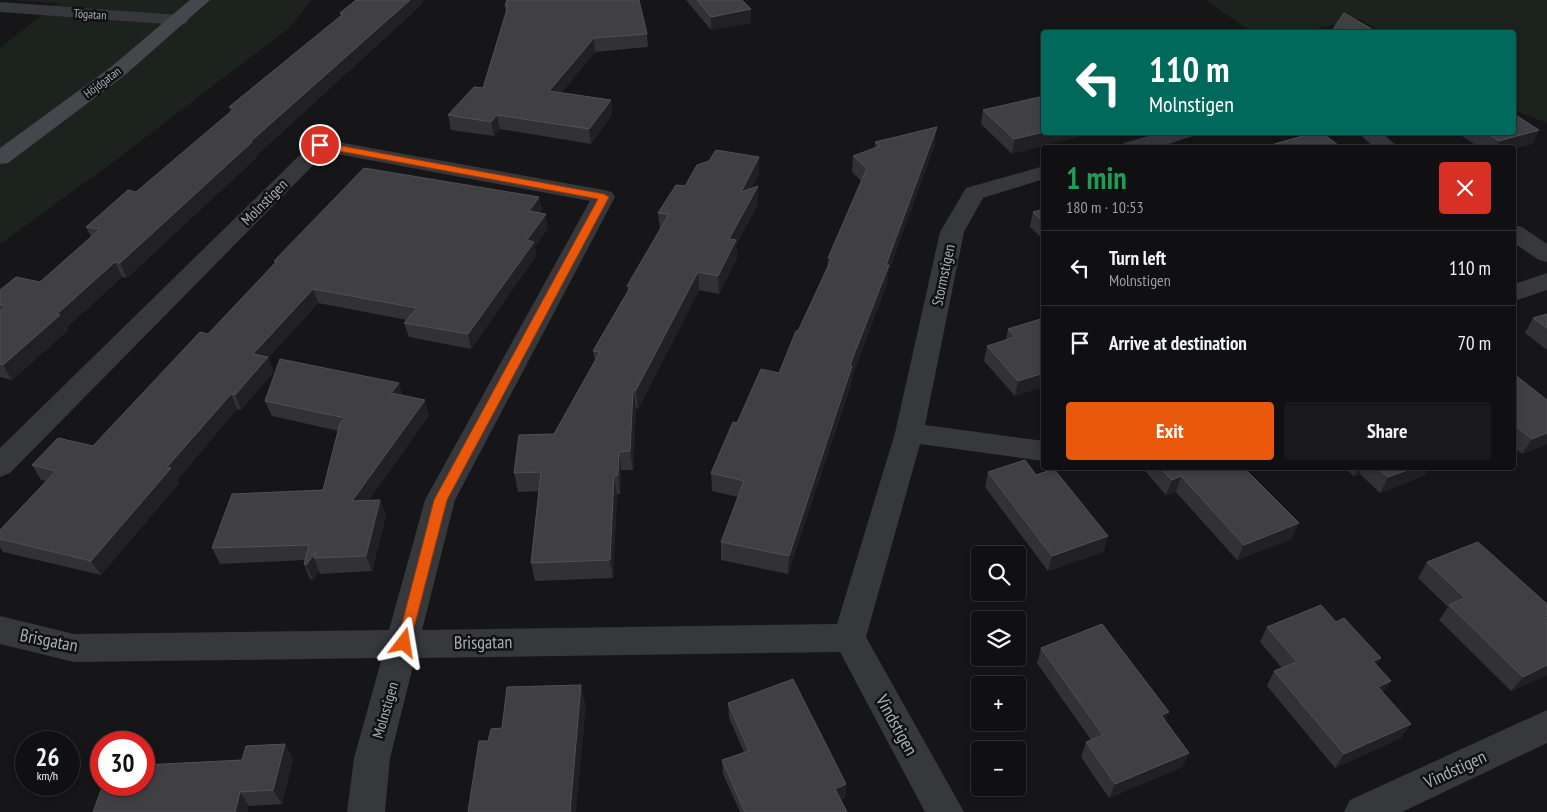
<!DOCTYPE html>
<html lang="en">
<head>
<meta charset="utf-8">
<style>
	body { margin:0; font-family:"PT Sans Narrow",sans-serif; background:#19191b; color:#f1f3f6; height:100vh; display:flex; flex-direction:column; font-size:19px; white-space:nowrap }
	* { box-sizing:border-box; margin:0 }
	p { font-size:16px; color:#9c9d9f }
	.icon { flex:none; width:28px; height:28px; fill:none; stroke:currentColor; stroke-width:2; stroke-linecap:round; stroke-linejoin:round }
	.map { position:relative; flex:1; overflow:hidden }
	.sheet { position:absolute; left:1041px; top:145px; width:475px; height:325px; display:flex; flex-direction:column; background:#101012; border-radius:5px; box-shadow:0 2px 8px #0003,0 0 0 1px #303032 }
	.sheet>* { flex:none }
	.top-card { position:absolute; left:1041px; top:30px; width:475px; height:105px; border-radius:5px; box-shadow:0 2px 8px #0003,0 0 0 1px #303032; background:#00695c; color:#fff; overflow:hidden }
	.tools { position:absolute; left:971px; top:546px; display:grid; gap:10px }
	.tools a { display:grid; place-items:center; width:55px; height:55px; border-radius:5px; background:#101012; box-shadow:0 2px 8px #0003,0 0 0 1px #303032; font-size:25px }
	.speed { position:absolute; left:15px; top:731px; display:flex; gap:10px; font-size:25px; font-weight:700; text-align:center }
	.speed>* { display:grid; place-content:center; width:65px; height:65px; border-radius:50%; background:#101012; box-shadow:0 2px 8px #0003,0 0 0 1px #303032; line-height:1 }
	.speed small { font-size:12px; font-weight:400 }
	.speed .limit { border:8px solid #d22; background:#fff; color:#111 }
	.pin { position:absolute; display:grid; place-items:center; width:42px; height:42px; color:#fff; margin:-21px; border:2px solid #fff; border-radius:50%; box-shadow:0 1px 5px #0007 }
	.me { position:absolute; width:55px; margin:-28px; rotate:14deg; stroke-linejoin:round; filter:drop-shadow(0 0 4px #0008) }
	.turn { display:flex; align-items:center; gap:18px; height:105px; padding:0 25px; font-size:22px }
	.turn .icon { width:65px; height:65px; stroke-width:2.5 }
	.turn b { display:block; font-size:35px; line-height:42px }
	.round { display:grid; place-items:center; flex:none; width:52px; height:52px; border-radius:5px; background:#19191b }
	.overview { display:flex; align-items:center; justify-content:space-between; height:85px; padding:0 25px }
	h1 { font-size:30px; font-weight:700; line-height:38px; color:#1e9e55 }
	.cta { display:flex; gap:10px; margin-top:auto; padding:10px 25px }
	.cta a { flex:1; height:58px; border-radius:5px; background:#ea580c; color:#fff; font-size:20px; font-weight:700; line-height:58px; text-align:center }
	.cta a+a { background:#19191b; color:#f1f3f6 }
	ul { padding:0; list-style:none }
	li { display:flex; align-items:center; gap:15px; height:75px; padding:0 25px; border-top:1px solid #303032 }
	li div { flex:1 }
	li b { display:block; font-size:19px }
	li em { font-style:normal }
	.map>svg:first-child { display:block }
	.green { fill:#1c221d }
	.lines { fill:none; stroke-linecap:round; stroke-linejoin:round }
	.street { fill:#37383c; fill-rule:evenodd }
	.secondary { fill:#45474c; fill-rule:evenodd }
	.wall { fill:#323236 }
	.shaded-wall { fill:#212124 }
	.building { fill:#3f3f44; stroke:#4f5156 }
	.route { fill:#ea580c; stroke:#983908 }
	.labels { text-anchor:middle; dominant-baseline:central; stroke-width:5; stroke-linejoin:round; paint-order:stroke }
	.far-street-label { font-size:12px; fill:#a9adb7; stroke:#111113 }
	.street-label { font-size:15px; fill:#a9adb7; stroke:#111113 }
	.near-street-label { font-size:18px; fill:#a9adb7; stroke:#111113 }
</style>
</head>
<body>
<div class="map">
<svg width="1547" height="812" viewBox="0 0 1547 812">
	<rect width="100%" height="100%" fill="#161618"/>
	<g class="green">
		<polygon points="11,0 312,0 288,29 109,165 0,244 0,48 58,3"/>
		<polygon points="1205,0 1547,0 1547,123 1514,110 1514,32 1382,32 1358,19 1302,32 1252,32"/>
	</g>
	<g class="lines">
		<g class="street">
			<polygon points="0,2 179,15 185,16 188,20 185,24 179,25 0,12"/>
			<polygon points="1162,132 1196,132 1193,136 1156,148 1122,148 1124,143"/>
			<polygon points="1357,132 1381,132 1399,148 1375,148"/>
			<polygon points="321,139 604,190 612,192 615,197 455,500 422,630 837,624 895,433 940,232 966,188 1044,166 1044,179 983,198 964,232 925,425 1044,441 1044,461 920,444 866,637 964,812 925,812 840,652 415,658 390,758 385,812 347,812 354,758 382,658 74,662 0,644 0,616 74,634 389,630 425,500 590,201 326,152 10,473 0,477 0,448 314,141"/>
			<polygon points="1514,225 1522,227 1547,244 1547,262 1539,260 1514,243"/>
			<polygon points="1547,273 1547,290 1514,301 1514,284"/>
			<polygon points="1547,710 1547,743 1402,812 1344,812 1350,800"/>
		</g>
		<polygon class="secondary" points="190,0 210,0 125,75 8,163 0,164 0,148 111,67"/>
	</g>
	<g class="wall">
		<polygon points="356,0 423,0 421,5 256,156 257,157 127,278 122,277 67,327 68,330 12,380 0,377 0,290 40,282 91,237 86,227 136,192 231,112 229,107 341,16 340,13"/>
		<polygon points="507,0 647,34 648,47 595,52 561,93 611,100 612,114 591,144 500,129 494,136 451,130 448,115 483,88 506,14 505,6"/>
		<polygon points="686,0 742,0 751,23 711,30"/>
		<polygon points="1044,96 1012,154 981,124 983,110"/>
		<polygon points="1539,130 1532,144 1514,148 1480,148 1456,132 1514,132"/>
		<polygon points="875,142 935,144 888,273 887,283 852,377 851,384 788,574 721,560 721,542 738,497 712,491 711,473 737,423 779,373 827,268 828,258 861,181 852,172 853,156 875,148"/>
		<polygon points="759,174 752,188 758,204 736,245 737,258 719,294 699,290 638,409 636,408 633,470 621,470 620,494 617,494 613,578 535,581 531,563 539,491 518,492 514,473 554,434 595,361 593,351 628,291 627,286 660,230 658,213 685,186"/>
		<polygon points="539,197 542,211 540,213 548,228 535,247 536,256 471,349 409,337 404,323 407,320 318,303 268,358 274,372 241,410 237,409 177,480 179,483 101,575 3,552 0,547 0,530 46,481 41,480 32,465 93,446 208,334 275,263 274,261"/>
		<polygon points="1044,209 1044,240 1030,227 1033,212"/>
		<polygon points="1547,314 1547,350 1525,333 1533,318"/>
		<polygon points="1044,318 1015,396 984,361 987,346 1006,340 1008,329"/>
		<polygon points="1514,374 1547,400 1547,444 1522,454 1514,448"/>
		<polygon points="399,383 402,395 429,415 369,500 380,500 386,515 372,571 320,574 319,571 313,580 310,579 304,564 305,560 220,564 212,548 323,490 339,431 272,416 265,401"/>
		<polygon points="1146,468 1244,468 1292,539 1237,560 1176,492 1166,495 1145,471"/>
		<polygon points="1345,468 1429,468 1425,475 1380,493 1360,474 1354,476"/>
		<polygon points="988,472 1036,475 1104,552 1048,571 985,487"/>
		<polygon points="1427,562 1547,604 1547,675 1511,691 1439,620 1448,607 1418,578"/>
		<polygon points="1336,622 1381,658 1376,665 1383,693 1401,738 1335,768 1267,686 1274,671 1282,668 1260,642 1267,627"/>
		<polygon points="1041,648 1165,720 1189,753 1182,767 1109,798 1081,757 1086,742 1091,740 1037,663"/>
		<polygon points="728,703 846,784 845,798 841,800 847,812 740,812 723,774 722,760 744,752 729,718"/>
		<polygon points="293,759 282,804 249,806 93,812"/>
	</g>
	<g class="shaded-wall">
		<polygon points="410,0 423,0 421,5 256,156 257,157 127,278 120,263 250,142"/>
		<polygon points="751,9 751,23 711,30 711,17"/>
		<polygon points="594,38 595,52 551,105 549,91"/>
		<polygon points="611,100 612,114 591,144 589,129"/>
		<polygon points="497,115 500,129 494,136 491,122"/>
		<polygon points="937,127 935,144 888,273 887,283 852,377 851,384 788,574 789,556 850,365 886,265"/>
		<polygon points="1539,130 1532,144 1514,149 1514,148 1496,148 1499,141"/>
		<polygon points="1044,132 1097,132 1012,154 1014,139"/>
		<polygon points="759,157 759,174 741,210 741,192"/>
		<polygon points="758,186 758,204 736,245 737,258 719,294 718,276 729,239"/>
		<polygon points="539,197 542,211 531,225 529,211"/>
		<polygon points="546,214 548,228 535,247 536,256 471,349 468,334 527,240"/>
		<polygon points="115,262 122,277 67,327 68,330 12,380 3,365 57,314"/>
		<polygon points="698,272 699,290 638,409 636,390"/>
		<polygon points="313,289 318,303 268,358 274,372 241,410 235,395 253,354"/>
		<polygon points="1044,373 1044,387 1015,396 1018,381"/>
		<polygon points="399,383 403,398 391,393"/>
		<polygon points="633,390 636,408 633,470 630,451"/>
		<polygon points="231,394 237,409 177,480 179,483 101,575 91,561 167,467"/>
		<polygon points="425,400 429,415 358,516 352,501"/>
		<polygon points="1547,433 1547,444 1522,454 1532,439"/>
		<polygon points="619,452 621,470 620,494 618,475"/>
		<polygon points="1358,468 1363,468 1360,474 1354,476"/>
		<polygon points="1413,468 1429,468 1425,475 1380,493 1388,477"/>
		<polygon points="614,476 617,494 613,578 610,560"/>
		<polygon points="1181,476 1176,492 1166,495 1172,480"/>
		<polygon points="380,500 386,515 372,571 366,556"/>
		<polygon points="1299,523 1292,539 1237,560 1244,545"/>
		<polygon points="1108,536 1104,552 1048,571 1052,556"/>
		<polygon points="316,552 314,558 319,571 313,580 306,565"/>
		<polygon points="1381,658 1372,672 1373,661"/>
		<polygon points="1547,665 1547,675 1511,691 1523,677"/>
		<polygon points="1391,681 1381,695 1378,687"/>
		<polygon points="581,685 586,706 576,812 570,812"/>
		<polygon points="1169,712 1162,726 1161,715"/>
		<polygon points="1411,724 1401,738 1335,768 1344,754"/>
		<polygon points="285,744 293,759 282,804 273,790"/>
		<polygon points="1189,753 1182,767 1109,798 1115,784"/>
		<polygon points="846,784 845,798 834,803 835,789"/>
		<polygon points="240,792 249,806 248,812 235,812"/>
	</g>
	<g class="building">
		<polygon points="356,0 410,0 250,142 252,142 120,263 115,262 57,314 60,315 3,365 0,364 0,311 6,306 0,305 0,290 16,277 40,282 100,229 86,227 128,190 136,192 235,108 229,107 343,14 340,13"/>
		<polygon points="507,0 639,0 647,34 594,38 549,91 611,100 589,129 497,115 491,122 448,115 474,87 483,88 508,6 505,6"/>
		<polygon points="697,0 742,0 751,9 711,17"/>
		<polygon points="1344,13 1377,32 1331,32"/>
		<polygon points="1044,96 1044,132 1014,139 983,110"/>
		<polygon points="1514,114 1539,130 1499,141 1486,132 1514,132"/>
		<polygon points="937,127 886,265 889,265 850,365 852,366 789,556 721,542 744,481 711,473 733,422 737,423 761,369 779,373 796,331 798,331 832,258 828,258 867,168 853,156 880,146 875,142"/>
		<polygon points="1317,132 1321,132 1342,148 1260,148"/>
		<polygon points="716,150 759,157 741,192 758,186 729,239 736,240 718,276 698,272 636,390 633,390 630,451 619,452 618,475 614,476 610,560 531,563 541,472 514,473 519,435 554,434 600,352 593,351 631,286 627,286 669,214 658,213 676,185 685,186 697,165 709,161"/>
		<polygon points="364,168 539,197 529,211 546,214 527,240 534,242 468,334 404,323 417,308 313,289 253,354 268,357 235,395 231,394 167,467 171,468 91,561 0,539 0,530 56,471 32,465 58,438 93,446 200,332 208,334 277,261 274,261"/>
		<polygon points="1044,209 1044,223 1033,212"/>
		<polygon points="1547,314 1547,328 1533,318"/>
		<polygon points="1044,318 1044,373 1018,381 987,346 1015,337 1008,329"/>
		<polygon points="280,359 399,383 391,393 425,400 352,501 380,500 366,556 314,558 316,552 306,565 304,564 309,545 212,548 232,494 323,490 340,423 345,418 265,401"/>
		<polygon points="1514,374 1547,400 1547,433 1532,439 1514,425"/>
		<polygon points="1025,460 1036,475 1054,469 1108,536 1052,556 988,472"/>
		<polygon points="1160,468 1244,468 1299,523 1244,545 1181,476 1172,480"/>
		<polygon points="1377,468 1413,468 1388,477"/>
		<polygon points="1478,542 1547,604 1547,615 1545,616 1547,618 1547,665 1523,677 1449,605 1465,598 1427,562"/>
		<polygon points="1321,605 1336,622 1344,618 1381,658 1373,661 1391,681 1378,687 1411,724 1344,754 1274,671 1297,662 1267,627"/>
		<polygon points="1102,624 1169,712 1161,715 1189,753 1115,784 1086,742 1103,735 1041,648"/>
		<polygon points="793,679 846,784 835,789 847,812 745,812 722,760 749,751 728,703"/>
		<polygon points="581,685 570,812 468,812 479,741 488,741 491,729 502,728 507,687"/>
		<polygon points="285,744 273,790 240,792 235,812 93,812 103,785 144,785 144,765 242,760 246,746"/>
	</g>
	<polygon class="route" points="320,142 604,194 609,197 447,500 410,643 408,647 404,649 399,647 397,643 434,500 598,199 317,147 316,145"/>
	<g class="labels">
		<g class="far-street-label">
			<text transform="translate(90 14) rotate(4)">Tögatan</text>
			<text transform="translate(102 82) rotate(-37)">Höjdgatan</text>
		</g>
		<g class="street-label">
			<text transform="translate(264 202) rotate(-45)">Molnstigen</text>
			<text transform="translate(943 275) rotate(-78)">Stormstigen</text>
			<text transform="translate(385 710) rotate(-74)">Molnstigen</text>
		</g>
		<g class="near-street-label">
			<text transform="translate(49 640) rotate(11)">Brisgatan</text>
			<text transform="translate(483 642) rotate(-1)">Brisgatan</text>
			<text transform="translate(897 725) rotate(61)">Vindstigen</text>
			<text transform="translate(1455 769) rotate(-25)">Vindstigen</text>
		</g>
	</g>
</svg>
<div class="tools">
<a><svg class="icon" aria-label="search" viewBox="0 0 24 24"><circle cx="10" cy="10" r="6"/><path d="M15 15l6 6"/></svg></a>
<a><svg class="icon" aria-label="layers" viewBox="0 0 24 24"><path d="M12 4l9 5-9 5-9-5zM3 14l9 5 9-5"/></svg></a>
<a>+</a>
<a>−</a>
</div>
<div class="speed"><div>26<small>km/h</small></div><div class="limit">30</div></div>
<div class="pin" style="left:320px;top:145px;background:#d93025"><svg class="icon" aria-label="arrive" viewBox="0 0 24 24"><path d="M6 21V4h12l-3 4 3 4H6"/></svg></div>
<svg class="me" style="left:404px;top:643px" viewBox="-20 -20 40 40"><path d="M0-17L14 15 0 8-14 15z" fill="#ea580c" stroke="#fff" stroke-width="4"/></svg>
<div class="top-card">
<div class="turn"><svg class="icon" aria-label="left" viewBox="0 0 24 24"><path d="M17 20v-9H6M10 6l-5 5 5 5"/></svg><div><b>110 m</b>Molnstigen</div></div>
</div>
<section class="sheet">
<div class="overview"><div><h1>1 min</h1><p>180 m · 10:53</p></div><a class="round" style="background:#d93025;color:#fff"><svg class="icon" aria-label="close" viewBox="0 0 24 24"><path d="M6 6l12 12M18 6L6 18"/></svg></a></div>
<ul>
<li><svg class="icon" aria-label="left" viewBox="0 0 24 24"><path d="M17 20v-9H6M10 6l-5 5 5 5"/></svg><div><b>Turn left</b><p>Molnstigen</p></div><em>110 m</em></li>
<li><svg class="icon" aria-label="arrive" viewBox="0 0 24 24"><path d="M6 21V4h12l-3 4 3 4H6"/></svg><div><b>Arrive at destination</b></div><em>70 m</em></li>
</ul>
<div class="cta"><a>Exit</a><a>Share</a></div>
</section>
</div>
</body>
</html>
